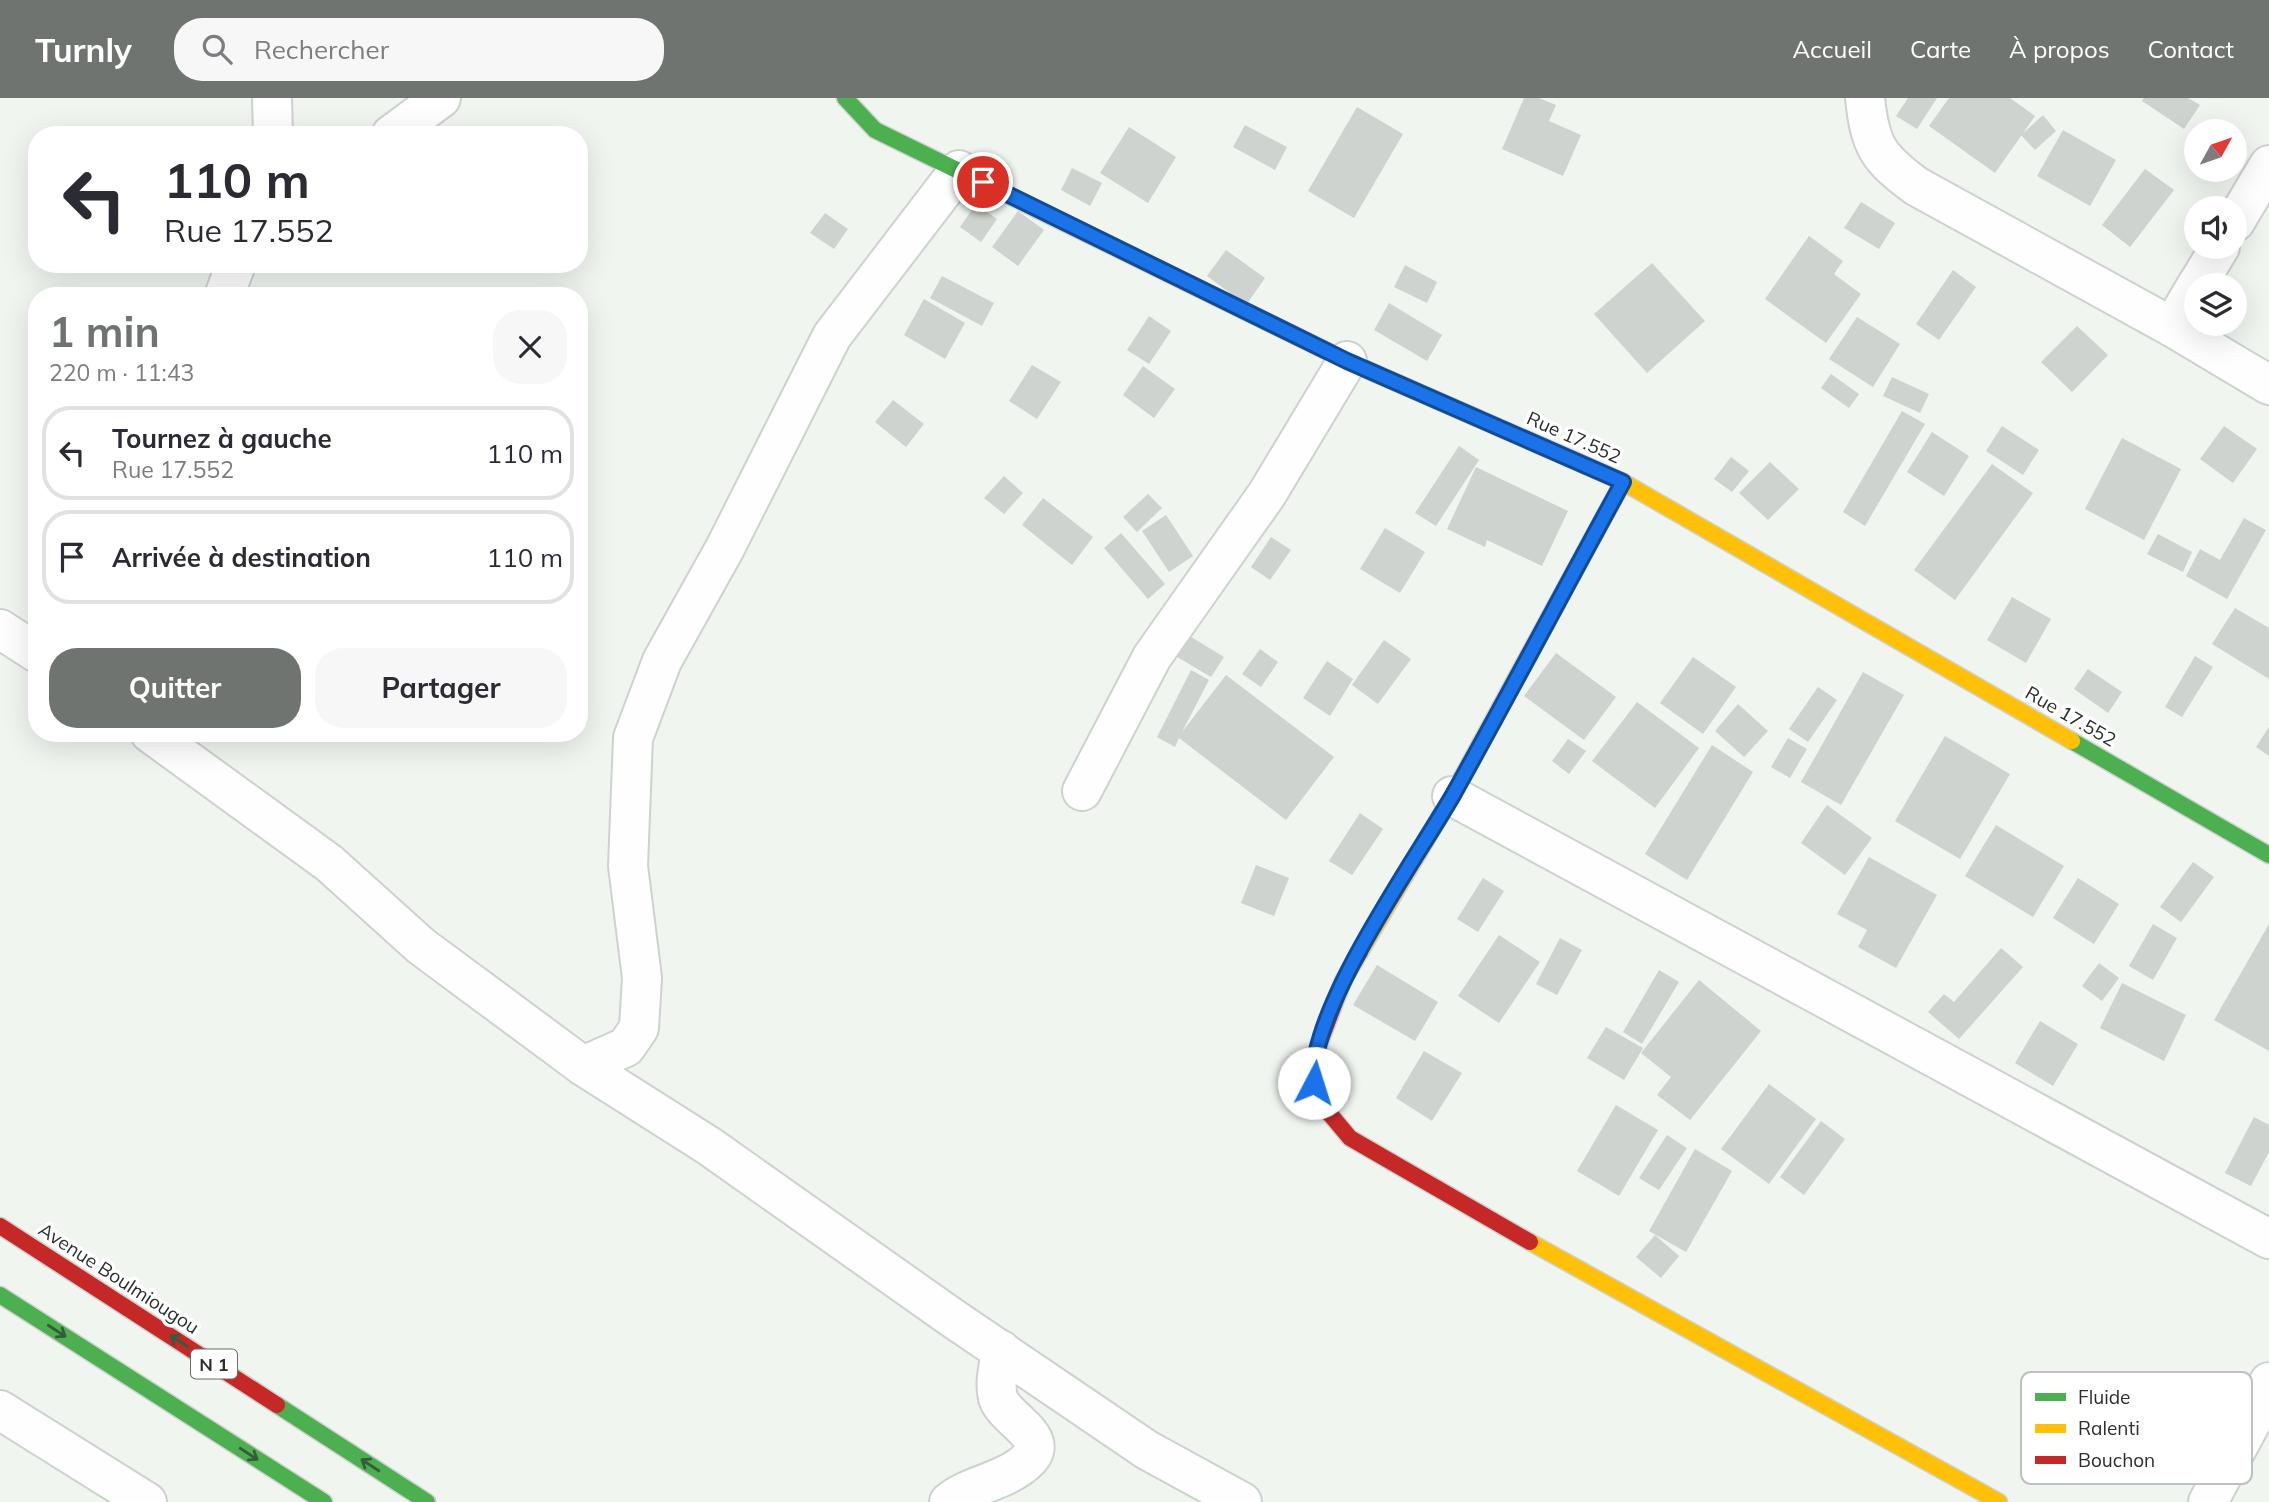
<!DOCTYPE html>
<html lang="fr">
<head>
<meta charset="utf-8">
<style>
	body { margin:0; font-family:Mulish,sans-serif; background:#f7f7f7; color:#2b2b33; height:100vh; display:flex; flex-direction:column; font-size:26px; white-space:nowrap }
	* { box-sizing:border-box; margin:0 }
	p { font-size:23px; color:#7c7c81 }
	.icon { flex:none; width:38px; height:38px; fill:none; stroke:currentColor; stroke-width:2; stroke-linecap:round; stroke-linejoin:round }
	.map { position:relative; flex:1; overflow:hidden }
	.panel { position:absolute; left:28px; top:189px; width:560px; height:455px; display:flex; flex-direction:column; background:#fff; border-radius:28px; box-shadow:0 7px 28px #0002 }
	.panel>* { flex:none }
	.guide { position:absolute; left:28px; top:28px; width:560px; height:147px; border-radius:28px; box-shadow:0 7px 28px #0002; background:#fff; color:#2b2b33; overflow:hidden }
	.needle { width:46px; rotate:50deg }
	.tools { position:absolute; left:2184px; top:21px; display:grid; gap:14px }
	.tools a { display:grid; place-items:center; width:63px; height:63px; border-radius:50%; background:#fff; box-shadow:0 7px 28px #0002; font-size:35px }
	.pin { position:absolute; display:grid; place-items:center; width:60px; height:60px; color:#fff; margin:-30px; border:4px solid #fff; border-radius:50%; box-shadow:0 2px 7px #0007 }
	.me { position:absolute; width:77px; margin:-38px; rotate:5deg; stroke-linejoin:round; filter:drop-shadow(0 0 5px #0008) }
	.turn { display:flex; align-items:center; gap:24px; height:147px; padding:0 21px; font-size:32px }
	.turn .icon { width:91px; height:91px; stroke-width:2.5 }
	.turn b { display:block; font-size:49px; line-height:60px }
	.round { display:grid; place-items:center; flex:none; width:74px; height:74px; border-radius:28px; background:#f7f7f7 }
	.summary { display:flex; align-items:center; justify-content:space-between; height:119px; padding:0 21px }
	h1 { font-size:42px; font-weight:700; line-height:52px; color:#707471 }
	.button { display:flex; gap:14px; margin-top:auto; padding:14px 21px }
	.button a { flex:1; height:80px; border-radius:28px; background:#707471; color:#fff; font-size:28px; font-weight:700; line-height:80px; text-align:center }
	.button a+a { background:#f7f7f7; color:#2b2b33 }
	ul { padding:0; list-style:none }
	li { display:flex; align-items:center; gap:21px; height:94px; margin:0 14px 10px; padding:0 7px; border:4px solid #e1e1e2; border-radius:28px }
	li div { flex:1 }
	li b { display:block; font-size:26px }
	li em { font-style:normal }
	header { display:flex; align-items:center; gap:42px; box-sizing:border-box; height:98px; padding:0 35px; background:#707471; color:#fff }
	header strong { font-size:33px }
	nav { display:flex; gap:38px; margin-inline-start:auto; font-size:24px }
	.search { width:490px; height:63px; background:#f7f7f7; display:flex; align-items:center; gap:18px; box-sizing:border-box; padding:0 24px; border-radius:28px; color:#7c7c81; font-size:26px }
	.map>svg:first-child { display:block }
	.building { fill:#cfd3cf }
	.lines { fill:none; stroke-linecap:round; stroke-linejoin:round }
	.street-casing { stroke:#ced2ce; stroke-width:42 }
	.fast-casing { stroke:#ced2ce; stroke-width:19 }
	.slow-casing { stroke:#ced2ce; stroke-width:19 }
	.jam-casing { stroke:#ced2ce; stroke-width:19 }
	.street { stroke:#fdfefd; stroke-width:38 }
	.fast { stroke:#4caf50; stroke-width:16 }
	.slow { stroke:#ffc107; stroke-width:16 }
	.jam { stroke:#c62828; stroke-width:16 }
	.oneway { stroke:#375c39 }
	.route-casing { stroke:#114b97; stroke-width:18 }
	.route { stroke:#1a73e8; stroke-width:12 }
	.labels { text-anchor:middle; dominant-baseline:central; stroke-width:7; stroke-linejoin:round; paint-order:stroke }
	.shield { fill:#fff; stroke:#6b6d6b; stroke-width:2 }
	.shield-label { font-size:18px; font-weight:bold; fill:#2b2f2c }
	.street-label { font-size:19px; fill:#2b2f2c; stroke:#fff }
	.key { fill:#fff; stroke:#bfc1c0; stroke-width:2 }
	.key-label { font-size:19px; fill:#2b2f2c }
</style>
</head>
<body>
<header>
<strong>Turnly</strong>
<div class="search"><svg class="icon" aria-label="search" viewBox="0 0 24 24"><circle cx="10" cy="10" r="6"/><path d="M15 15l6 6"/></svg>Rechercher</div>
<nav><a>Accueil</a><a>Carte</a><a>À propos</a><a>Contact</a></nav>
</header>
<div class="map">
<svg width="2269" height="1404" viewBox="0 0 2269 1404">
	<rect width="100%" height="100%" fill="#f0f5f0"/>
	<g class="building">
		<polygon points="1524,0 1539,0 1556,7 1549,23 1581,37 1563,78 1502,51"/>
		<polygon points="1908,0 1937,0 1917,31 1896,18"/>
		<polygon points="1949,0 2010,0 2035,18 1995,75 1929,28"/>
		<polygon points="2144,0 2188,0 2200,7 2184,31 2142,3"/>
		<polygon points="1357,9 1403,36 1354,120 1308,93"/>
		<polygon points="2043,17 2056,33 2035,52 2021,37"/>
		<polygon points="1245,27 1287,49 1275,72 1233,49"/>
		<polygon points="1129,29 1176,59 1148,105 1100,75"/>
		<polygon points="2063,32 2116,62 2090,108 2037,78"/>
		<polygon points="1072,70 1102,85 1090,108 1061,92"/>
		<polygon points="2145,71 2174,92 2130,149 2102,127"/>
		<polygon points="1861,104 1895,125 1879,151 1844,130"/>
		<polygon points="976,106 997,121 981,144 960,129"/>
		<polygon points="1018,113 1044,132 1018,168 992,149"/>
		<polygon points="825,115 848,131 834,151 810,135"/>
		<polygon points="1809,138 1843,163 1834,176 1861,196 1826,245 1765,201"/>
		<polygon points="1226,152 1265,180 1246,207 1207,178"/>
		<polygon points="1652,165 1705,223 1647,275 1594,216"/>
		<polygon points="1405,167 1437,184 1427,205 1394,189"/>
		<polygon points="1953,172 1976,189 1939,242 1916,226"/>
		<polygon points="942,178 994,205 982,228 930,200"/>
		<polygon points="924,201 965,225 945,261 904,237"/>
		<polygon points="1389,205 1442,237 1427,263 1374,232"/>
		<polygon points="1149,218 1171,233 1149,266 1127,252"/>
		<polygon points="1857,219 1900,246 1873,289 1829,261"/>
		<polygon points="2077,228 2108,257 2072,294 2041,264"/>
		<polygon points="1032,267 1061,284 1037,321 1009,303"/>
		<polygon points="1143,268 1175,291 1154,320 1123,297"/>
		<polygon points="1831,276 1859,296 1849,310 1821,290"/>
		<polygon points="1892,279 1929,296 1920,315 1883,298"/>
		<polygon points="893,302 924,326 906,349 875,324"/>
		<polygon points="1902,313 1925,326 1865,428 1843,414"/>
		<polygon points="2002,328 2039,352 2023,377 1986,353"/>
		<polygon points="2224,328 2257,351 2233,385 2200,361"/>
		<polygon points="1932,334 1969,358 1944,398 1907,374"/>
		<polygon points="2122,340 2181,371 2144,442 2085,411"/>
		<polygon points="1459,348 1479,362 1436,428 1415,415"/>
		<polygon points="1731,359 1749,373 1732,394 1714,381"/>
		<polygon points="1770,364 1799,391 1768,422 1739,395"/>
		<polygon points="1992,366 2033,395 1955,502 1914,472"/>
		<polygon points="1476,369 1568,413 1542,468 1487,442 1485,449 1447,431"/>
		<polygon points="1004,378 1023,395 1004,416 984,400"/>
		<polygon points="1148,396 1162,410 1137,434 1123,419"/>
		<polygon points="1043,400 1093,439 1072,467 1022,427"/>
		<polygon points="1166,417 1193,458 1169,474 1142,433"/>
		<polygon points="2244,420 2266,432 2227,501 2186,478 2200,451 2220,462"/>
		<polygon points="1385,430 1425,454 1400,495 1360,471"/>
		<polygon points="1121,435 1165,486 1148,501 1104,450"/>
		<polygon points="2158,436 2192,454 2183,474 2147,456"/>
		<polygon points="1271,439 1291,452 1270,482 1251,469"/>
		<polygon points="2012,499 2051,521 2026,565 1987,542"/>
		<polygon points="2235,510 2269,530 2269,581 2212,546"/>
		<polygon points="1170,526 1224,559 1211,579 1157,547"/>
		<polygon points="1384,542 1411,561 1378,606 1352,587"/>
		<polygon points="1260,551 1278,564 1261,589 1242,576"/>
		<polygon points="1556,555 1616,599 1584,642 1524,598"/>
		<polygon points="2195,558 2213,569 2182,619 2165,609"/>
		<polygon points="1693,559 1736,589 1703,636 1660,605"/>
		<polygon points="1327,563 1353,581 1330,618 1303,600"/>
		<polygon points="2088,571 2122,594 2108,615 2074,591"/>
		<polygon points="1191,572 1209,582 1182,634 1226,577 1334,659 1286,722 1179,640 1175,649 1157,639"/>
		<polygon points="1863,574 1904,597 1841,707 1801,684"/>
		<polygon points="1818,589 1837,602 1808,644 1789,631"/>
		<polygon points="1637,604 1699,650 1655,710 1592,663"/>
		<polygon points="1738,606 1768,633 1744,659 1715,633"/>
		<polygon points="2269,629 2269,658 2256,649"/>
		<polygon points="1945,638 2010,676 1960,761 1895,723"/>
		<polygon points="1788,640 1807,651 1790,680 1771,669"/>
		<polygon points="1568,641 1586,653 1569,676 1552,663"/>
		<polygon points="1712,647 1753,674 1687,782 1645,756"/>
		<polygon points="1827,707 1872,740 1845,777 1801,745"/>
		<polygon points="1360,715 1383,731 1352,777 1329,763"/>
		<polygon points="1996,727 2064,768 2033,819 1965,778"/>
		<polygon points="1869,759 1937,797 1896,870 1858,849 1867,832 1837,816"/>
		<polygon points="2193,764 2214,779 2181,824 2160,809"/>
		<polygon points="1256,767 1289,780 1274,818 1241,805"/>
		<polygon points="1483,780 1504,793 1478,834 1457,821"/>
		<polygon points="2078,780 2119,806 2094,846 2053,820"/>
		<polygon points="2153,826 2177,840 2153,882 2129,868"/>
		<polygon points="2269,826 2269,953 2214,922"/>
		<polygon points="1499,837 1540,864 1499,925 1458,898"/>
		<polygon points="1560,840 1582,852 1557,897 1536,886"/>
		<polygon points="2001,850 2023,869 1959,941 1928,914 1944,896 1954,904"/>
		<polygon points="2099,865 2119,880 2102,903 2082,888"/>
		<polygon points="1377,867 1438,904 1415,943 1353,907"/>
		<polygon points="1659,872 1679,884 1642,946 1623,934"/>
		<polygon points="1699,882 1761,933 1690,1022 1657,997 1671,979 1641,955"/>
		<polygon points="2122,885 2186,917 2164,963 2100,930"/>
		<polygon points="2040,923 2078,946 2053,988 2015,965"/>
		<polygon points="1606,929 1643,950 1624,982 1587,960"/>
		<polygon points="1424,953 1462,975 1432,1023 1396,1000"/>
		<polygon points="1769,986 1816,1021 1769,1086 1721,1051"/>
		<polygon points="1616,1007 1658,1032 1619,1098 1577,1073"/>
		<polygon points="2254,1019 2269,1027 2269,1054 2251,1088 2225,1075"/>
		<polygon points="1821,1023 1845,1041 1804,1097 1780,1079"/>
		<polygon points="1667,1037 1687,1050 1659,1092 1639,1080"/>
		<polygon points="1695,1051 1732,1073 1686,1154 1649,1133"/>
		<polygon points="1655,1137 1679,1158 1661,1180 1636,1159"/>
	</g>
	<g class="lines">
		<g class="street-casing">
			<g id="street">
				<polyline points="272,0 273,37"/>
				<path d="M1865 0C1870 48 1878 60 1916 88L2172 229 2269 287"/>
				<polyline points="391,37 441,0"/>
				<polyline points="2235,124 2269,67"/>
				<polyline points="2197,187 2220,149"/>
				<polyline points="224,198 236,166"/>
				<polyline points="2172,229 2196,188"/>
				<polyline points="0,531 37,555"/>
				<polyline points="150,635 329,765 421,848 583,968 709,1048 951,1219 1147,1352 1242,1404"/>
				<polyline points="1082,693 1152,559 1267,396 1347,263"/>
				<polyline points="1452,698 2269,1141"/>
				<polyline points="583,968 626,949 639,930 642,880 628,768 633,640 662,563 725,450 832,238 959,72"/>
				<polyline points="0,1312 147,1404"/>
				<path d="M949 1404C968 1388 1000 1384 1021 1368 1059 1341 1006 1324 998 1300 994 1285 999 1268 1001 1252"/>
				<polyline points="2208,1404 2254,1319 2269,1284"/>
			</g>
		</g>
		<g class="fast-casing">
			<g id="fast">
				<polyline points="845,0 875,32 1167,175"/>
				<polyline points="2072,643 2269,757"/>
				<polyline points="0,1197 324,1404"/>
				<polyline points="277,1307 427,1404"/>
			</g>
		</g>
		<g class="slow-casing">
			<g id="slow">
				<polyline points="1571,361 1623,384 2072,643"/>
				<polyline points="1360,854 1452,698 1623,384"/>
				<polyline points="1530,1144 1999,1404"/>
			</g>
		</g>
		<g class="jam-casing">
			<g id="jam">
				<polyline points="1167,175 1347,263 1571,361"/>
				<polyline points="1360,854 1343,883 1312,965 1324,1009 1350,1040 1530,1144"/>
				<polyline points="0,1128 277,1307"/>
			</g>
		</g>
		<use href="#street" class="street"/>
		<use href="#fast" class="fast"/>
		<use href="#slow" class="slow"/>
		<use href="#jam" class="jam"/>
	</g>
	<defs><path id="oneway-shaft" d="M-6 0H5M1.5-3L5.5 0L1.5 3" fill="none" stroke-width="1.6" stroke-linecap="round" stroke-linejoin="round" transform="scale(1.75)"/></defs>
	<g class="oneway">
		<use href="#oneway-shaft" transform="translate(57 1233) rotate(33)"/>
		<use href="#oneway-shaft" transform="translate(179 1243) rotate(-147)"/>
		<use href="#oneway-shaft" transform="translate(249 1356) rotate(33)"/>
		<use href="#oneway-shaft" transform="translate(370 1367) rotate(-147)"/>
	</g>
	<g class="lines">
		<g class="route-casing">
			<path id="route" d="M983 84 1347 263 1623 384C1566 488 1511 593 1453 697 1415 763 1307 914 1314 985"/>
		</g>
		<use href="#route" class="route"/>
	</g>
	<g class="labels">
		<rect class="shield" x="191" y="1251.5" width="46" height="29" rx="5"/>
		<g class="shield-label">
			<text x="214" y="1266">N 1</text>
		</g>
		<g class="street-label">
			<text transform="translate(1574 339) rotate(24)">Rue 17.552</text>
			<text transform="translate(2071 618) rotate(30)">Rue 17.552</text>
			<text transform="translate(119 1180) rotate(33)">Avenue Boulmiougou</text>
		</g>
	</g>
	<rect x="2021" y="1274" width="231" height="112" rx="10" class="key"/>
	<rect x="2035" y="1295" width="31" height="8" fill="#4caf50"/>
	<rect x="2035" y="1326" width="31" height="9" fill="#ffc107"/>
	<rect x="2035" y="1358" width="31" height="8" fill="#c62828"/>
	<g class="key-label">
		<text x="2078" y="1306">Fluide</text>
		<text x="2078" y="1337">Ralenti</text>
		<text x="2078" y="1369">Bouchon</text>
	</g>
</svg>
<div class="tools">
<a><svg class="needle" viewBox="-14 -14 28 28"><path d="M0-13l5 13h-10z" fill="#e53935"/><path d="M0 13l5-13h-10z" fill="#7c7c81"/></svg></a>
<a><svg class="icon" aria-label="sound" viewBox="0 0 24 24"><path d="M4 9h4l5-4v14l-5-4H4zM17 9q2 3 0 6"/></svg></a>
<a><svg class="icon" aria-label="layers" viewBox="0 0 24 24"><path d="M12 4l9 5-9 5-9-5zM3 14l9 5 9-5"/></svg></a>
</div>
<div class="pin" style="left:983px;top:84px;background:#d93025"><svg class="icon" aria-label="arrive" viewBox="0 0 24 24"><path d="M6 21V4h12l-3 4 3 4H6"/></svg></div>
<svg class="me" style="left:1314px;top:985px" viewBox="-20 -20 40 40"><circle r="19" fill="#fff"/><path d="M0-13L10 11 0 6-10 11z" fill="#1a73e8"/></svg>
<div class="guide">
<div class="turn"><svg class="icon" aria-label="left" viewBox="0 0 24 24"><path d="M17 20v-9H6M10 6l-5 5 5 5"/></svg><div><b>110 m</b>Rue 17.552</div></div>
</div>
<section class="panel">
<div class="summary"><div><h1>1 min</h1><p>220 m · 11:43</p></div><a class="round"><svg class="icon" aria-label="close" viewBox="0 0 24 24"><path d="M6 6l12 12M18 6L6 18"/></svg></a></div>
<ul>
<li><svg class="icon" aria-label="left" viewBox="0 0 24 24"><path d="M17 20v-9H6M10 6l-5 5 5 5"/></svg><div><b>Tournez à gauche</b><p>Rue 17.552</p></div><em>110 m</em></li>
<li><svg class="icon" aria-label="arrive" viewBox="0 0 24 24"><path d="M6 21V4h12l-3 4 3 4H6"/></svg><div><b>Arrivée à destination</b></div><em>110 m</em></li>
</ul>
<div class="button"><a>Quitter</a><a>Partager</a></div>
</section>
</div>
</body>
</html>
